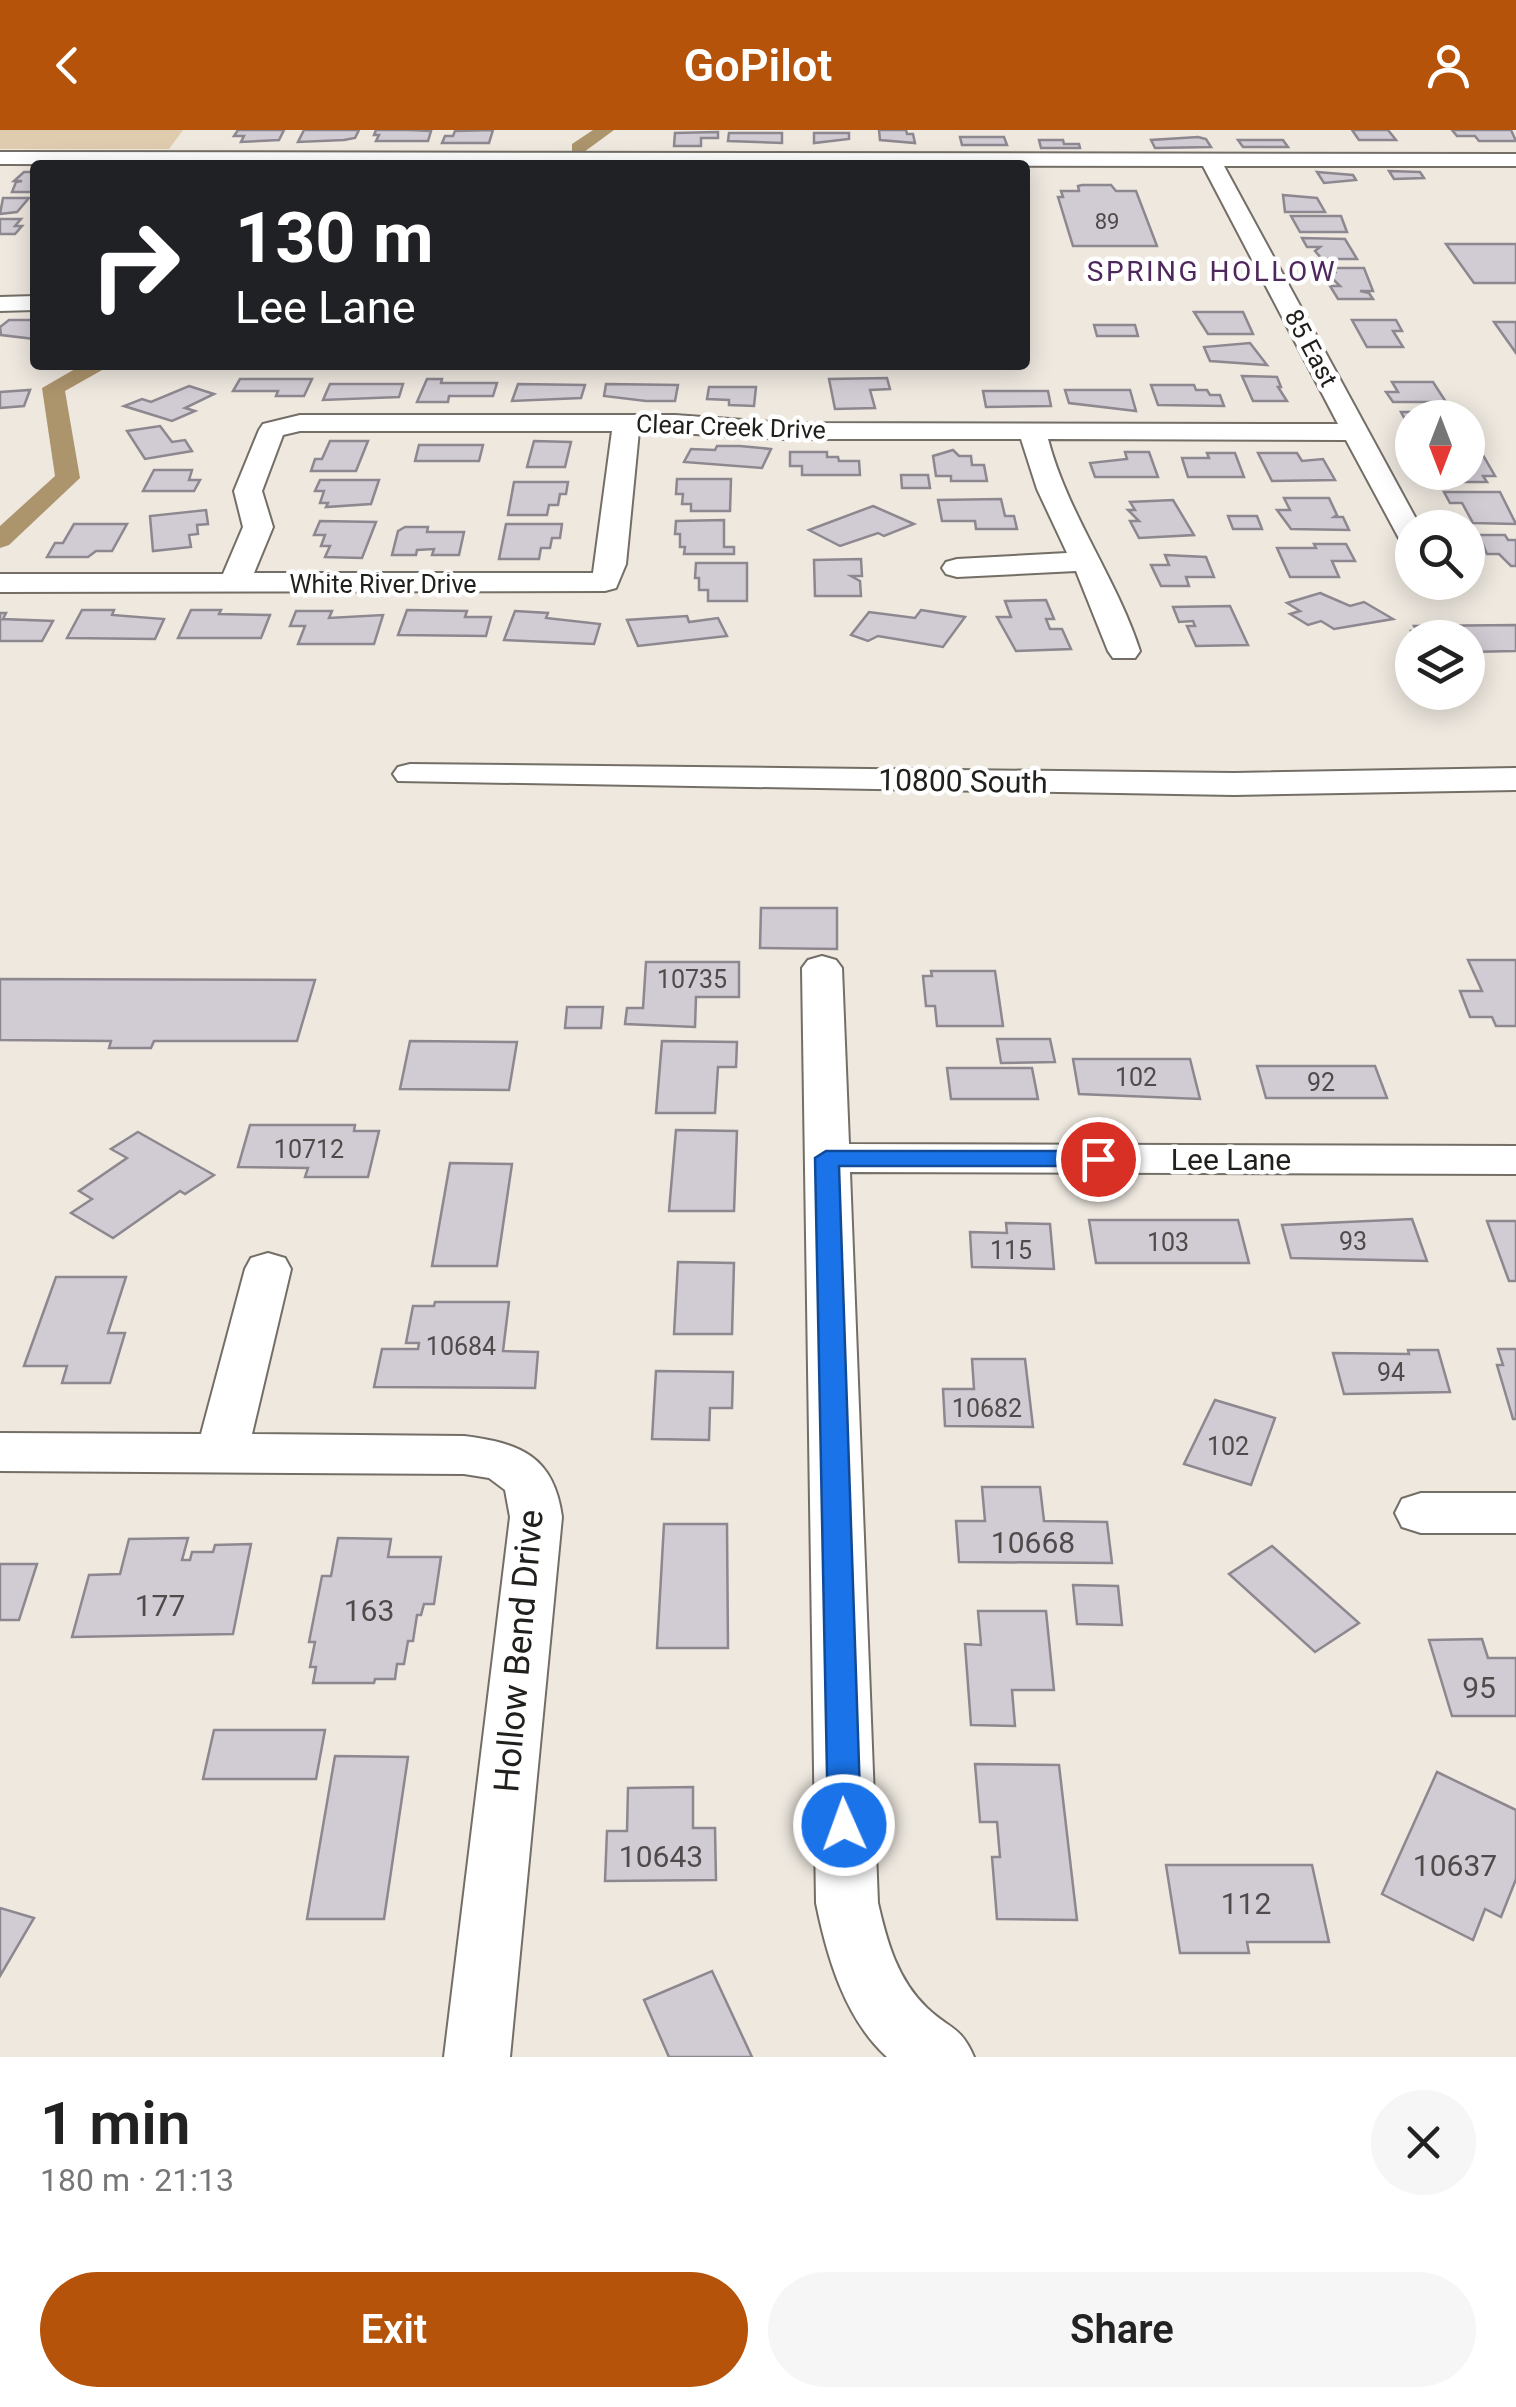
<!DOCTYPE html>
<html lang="en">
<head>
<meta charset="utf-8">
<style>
	body { margin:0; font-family:Roboto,sans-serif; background:#f6f6f6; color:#222; height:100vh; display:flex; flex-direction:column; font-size:38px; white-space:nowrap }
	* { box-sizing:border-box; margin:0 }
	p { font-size:32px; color:#767676 }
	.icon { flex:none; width:55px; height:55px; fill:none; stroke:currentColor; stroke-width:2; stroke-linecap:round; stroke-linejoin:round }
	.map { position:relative; height:1927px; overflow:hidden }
	.side { display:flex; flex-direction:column; background:#fff; flex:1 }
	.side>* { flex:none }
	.banner { position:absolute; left:30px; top:30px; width:1000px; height:210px; border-radius:10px; box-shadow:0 5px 25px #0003; background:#202124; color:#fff; overflow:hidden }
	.needle { width:65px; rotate:180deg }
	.controls { position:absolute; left:1395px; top:270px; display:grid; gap:20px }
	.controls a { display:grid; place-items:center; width:90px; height:90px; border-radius:50%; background:#fff; box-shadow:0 5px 25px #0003; font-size:50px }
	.pin { position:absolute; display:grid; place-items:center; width:85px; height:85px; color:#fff; margin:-42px; border:5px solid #fff; border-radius:50%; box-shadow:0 2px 10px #0007 }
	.me { position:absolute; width:110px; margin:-55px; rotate:358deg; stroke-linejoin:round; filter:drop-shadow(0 0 8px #0008) }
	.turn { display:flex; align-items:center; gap:35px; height:210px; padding:0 40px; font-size:45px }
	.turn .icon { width:130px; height:130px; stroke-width:2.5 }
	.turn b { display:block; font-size:70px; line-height:85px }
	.round { display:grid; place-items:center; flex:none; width:105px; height:105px; border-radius:52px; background:#f6f6f6 }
	.head { display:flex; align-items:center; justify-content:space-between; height:170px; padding:0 40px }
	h1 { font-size:60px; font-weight:600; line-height:75px }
	.primary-button { display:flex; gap:20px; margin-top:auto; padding:20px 40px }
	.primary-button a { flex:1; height:115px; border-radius:60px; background:#b45309; color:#fff; font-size:40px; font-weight:600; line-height:115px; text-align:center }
	.primary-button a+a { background:#f6f6f6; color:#222 }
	header { display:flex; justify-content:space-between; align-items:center; height:130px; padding:0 40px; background:#b45309; color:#fff; font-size:45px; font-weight:600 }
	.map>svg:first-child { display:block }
	.green { fill:#dfccae }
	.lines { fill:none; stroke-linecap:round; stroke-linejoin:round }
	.canal { fill:#ac946c; fill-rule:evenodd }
	.building { fill:#d1cbd4; stroke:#8d878f; stroke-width:2.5 }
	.minor-casing { stroke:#736e66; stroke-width:4 }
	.minor { fill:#fff; fill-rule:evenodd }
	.route { fill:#1a73e8; stroke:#114b97; stroke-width:2.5 }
	.labels { text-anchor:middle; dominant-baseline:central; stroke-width:9; stroke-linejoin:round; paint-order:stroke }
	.far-number-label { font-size:22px; fill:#4e4b4b }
	.far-street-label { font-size:25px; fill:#22201d; stroke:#fff }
	.number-label { font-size:25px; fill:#4e4b4b }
	.far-neighbourhood-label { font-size:28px; letter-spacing:2.5px; fill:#4e275d; stroke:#fff }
	.street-label { font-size:30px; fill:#22201d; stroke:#fff }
	.near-number-label { font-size:30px; fill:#4e4b4b }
	.near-street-label { font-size:35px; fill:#22201d; stroke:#fff }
</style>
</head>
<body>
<header><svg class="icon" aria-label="back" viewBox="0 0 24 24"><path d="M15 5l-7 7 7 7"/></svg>GoPilot<svg class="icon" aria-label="person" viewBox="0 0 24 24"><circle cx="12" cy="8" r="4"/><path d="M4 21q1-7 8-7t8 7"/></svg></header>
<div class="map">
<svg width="1516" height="1927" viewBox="0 0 1516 1927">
	<rect width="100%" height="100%" fill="#eee8df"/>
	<polygon class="green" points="0,0 183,0 169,19 0,19"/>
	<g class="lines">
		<g class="canal">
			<polygon points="593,0 614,0 584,22 572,22 572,14"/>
			<polygon points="82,235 111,235 65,261 80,348 9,415 0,418 0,396 55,346 42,258"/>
		</g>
	</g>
	<g class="building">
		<polygon points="238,0 284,0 279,10 241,12 244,6 234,6"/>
		<polygon points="304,0 359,0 355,8 344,10 298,12"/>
		<polygon points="376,0 408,0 431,1 428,11 376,11 379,5 374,5"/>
		<polygon points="493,0 489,13 442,13 445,6 453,6 455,1"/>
		<polygon points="879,0 906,0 907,4 913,4 915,13 880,10"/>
		<polygon points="1352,0 1388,0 1396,10 1359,10"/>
		<polygon points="1452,0 1511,0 1516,11 1479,11 1475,6 1457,6"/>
		<polygon points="718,2 718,8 701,8 701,16 674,16 675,3"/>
		<polygon points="729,3 782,3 782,13 728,11"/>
		<polygon points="814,3 849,3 849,9 814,13"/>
		<polygon points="960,7 1004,7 1007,15 962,15"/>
		<polygon points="1198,7 1206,9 1211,17 1155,18 1151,10"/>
		<polygon points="1039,10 1063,10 1064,14 1079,14 1080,18 1041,18"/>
		<polygon points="1238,10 1283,10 1288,17 1243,17"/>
		<polygon points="1389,41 1420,42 1424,48 1394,49"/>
		<polygon points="24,42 35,42 35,62 12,62 16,52 22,51 14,51"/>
		<polygon points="1317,42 1353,45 1356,50 1324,53"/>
		<polygon points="1082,55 1111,55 1116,61 1136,61 1157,116 1073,116 1058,67 1063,67 1061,61 1079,61 1078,56"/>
		<polygon points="1283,65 1317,68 1325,82 1285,82"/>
		<polygon points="3,68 29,68 17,82 0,84"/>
		<polygon points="1291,86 1341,86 1347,102 1300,102"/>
		<polygon points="0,89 21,89 15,96 22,96 15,104 0,104"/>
		<polygon points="1302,108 1345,109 1357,129 1322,129 1315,121 1320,117 1307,117"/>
		<polygon points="1446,114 1516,114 1516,153 1474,153"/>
		<polygon points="1332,138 1364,138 1373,161 1360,161 1369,163 1373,169 1338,169 1330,156 1340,156 1326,142 1335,142"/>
		<polygon points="1194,182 1243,182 1253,204 1208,204"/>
		<polygon points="9,190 35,190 35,209 1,205 0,197"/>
		<polygon points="1352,190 1396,190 1402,201 1393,201 1403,217 1367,217"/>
		<polygon points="1494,192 1516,192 1516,223"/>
		<polygon points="1094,195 1135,195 1138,206 1097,206"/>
		<polygon points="1250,213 1267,235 1210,231 1204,217"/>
		<polygon points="1242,246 1277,247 1281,257 1278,257 1287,271 1253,271"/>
		<polygon points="887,248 890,259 870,260 875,278 835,279 829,249"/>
		<polygon points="240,249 312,249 304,266 276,266 278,261 233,261"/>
		<polygon points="427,249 442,249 441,253 497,253 493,266 449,266 448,272 417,272"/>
		<polygon points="1392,252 1433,252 1446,272 1393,272 1386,262 1398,262"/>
		<polygon points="330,254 403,254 399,267 323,270"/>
		<polygon points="518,254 585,255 581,268 512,271"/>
		<polygon points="606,254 678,255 675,271 646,271 604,266"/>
		<polygon points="1151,255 1194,255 1196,260 1207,260 1210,265 1220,265 1224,276 1158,275"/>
		<polygon points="189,256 214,264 185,278 195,281 172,291 124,276 142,269 151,272"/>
		<polygon points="709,257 756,257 754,276 729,275 729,270 707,269"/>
		<polygon points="30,260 24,276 0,278 0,262"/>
		<polygon points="1065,260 1130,260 1136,281 1069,273"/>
		<polygon points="983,261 1048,261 1051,276 986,277"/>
		<polygon points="1401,282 1452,282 1456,288 1412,288 1412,293 1407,293"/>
		<polygon points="160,296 172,312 185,310 192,321 145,329 127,301"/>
		<polygon points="330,311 368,311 356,341 311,341 315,329 322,329"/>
		<polygon points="534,311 571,312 565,337 527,337"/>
		<polygon points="419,315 483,315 479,331 415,331"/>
		<polygon points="717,316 740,316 771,319 762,338 684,332 691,319 715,320"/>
		<polygon points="953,320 959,326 971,326 972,335 984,335 987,351 951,351 951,346 936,346 933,326"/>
		<polygon points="1468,320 1480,320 1495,346 1483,346 1487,352 1440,352 1435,342 1468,342"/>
		<polygon points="790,322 827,322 827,327 838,327 839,331 859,331 860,345 802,345 802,336 790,336"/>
		<polygon points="1125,322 1149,322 1158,347 1095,347 1090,333 1127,329"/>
		<polygon points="1207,323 1235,323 1244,347 1188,347 1182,328 1209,328"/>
		<polygon points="1258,323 1297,323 1302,331 1323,329 1335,350 1272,351"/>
		<polygon points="154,340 192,340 189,350 200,350 194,361 143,361"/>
		<polygon points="901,345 928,345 930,358 902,358"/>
		<polygon points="677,349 731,349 730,381 691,381 691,374 682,374 683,364 676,364"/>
		<polygon points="320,350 379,350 371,374 326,377 328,373 320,373 324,361 315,361"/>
		<polygon points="514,352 568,352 566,364 560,364 558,375 549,375 547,385 508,385"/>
		<polygon points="1444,362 1500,362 1516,394 1473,393 1462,373 1450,373"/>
		<polygon points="1284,368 1329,368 1337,385 1334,387 1343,387 1349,400 1291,399 1277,380 1290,380"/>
		<polygon points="1001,369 1005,386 1014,386 1017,399 976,399 975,391 942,391 938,370"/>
		<polygon points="1173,370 1194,405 1139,408 1130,391 1139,391 1128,380 1135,380 1130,372"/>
		<polygon points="873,376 914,394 884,406 878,403 840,416 809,400"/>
		<polygon points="206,380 208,394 197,395 198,404 189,405 191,417 153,421 150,386"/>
		<polygon points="1228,386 1257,386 1262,399 1233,399"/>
		<polygon points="724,390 724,417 734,417 734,424 684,424 685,417 680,417 680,404 675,404 676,391"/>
		<polygon points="320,391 376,392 362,428 325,427 330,416 321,416 325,405 314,405"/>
		<polygon points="74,394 127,394 112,421 96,421 88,427 47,427 55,413 63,413"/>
		<polygon points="506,394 562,394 560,408 552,408 550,418 541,418 539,429 499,429"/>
		<polygon points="405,397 428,397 427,402 464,402 459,425 432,425 434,419 417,420 416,425 392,425 398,401"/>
		<polygon points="1479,405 1505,405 1508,410 1516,410 1516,436 1511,436 1499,424 1487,424"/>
		<polygon points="1314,414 1346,414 1355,431 1332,431 1339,447 1290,447 1277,418 1316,418"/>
		<polygon points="1165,425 1206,427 1214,447 1186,447 1189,456 1161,456 1151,435 1169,435"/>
		<polygon points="861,429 862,446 851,446 860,451 861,466 815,466 814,430"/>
		<polygon points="696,433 747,433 747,471 708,471 708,460 699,460 699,448 695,448"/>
		<polygon points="1320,463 1350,476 1364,472 1393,489 1334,499 1321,491 1308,495 1290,484 1300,481 1287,473"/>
		<polygon points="1046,470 1054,489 1046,489 1050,499 1062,499 1071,519 1016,521 997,487 1011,487 1005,471"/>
		<polygon points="1230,476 1248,515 1196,516 1187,496 1195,496 1193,491 1179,492 1173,477"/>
		<polygon points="82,480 114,480 112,485 164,489 155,509 67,508"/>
		<polygon points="191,480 221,480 219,484 270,485 261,508 178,508"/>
		<polygon points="407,480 467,481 465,487 491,487 486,506 398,505"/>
		<polygon points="921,480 965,487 943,517 878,506 868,511 851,505 869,482 915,488"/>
		<polygon points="296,481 332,481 329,488 383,485 374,514 298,514 305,496 290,496"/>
		<polygon points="515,481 548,483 546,488 600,494 594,514 504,510"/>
		<polygon points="0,483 6,483 3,489 53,491 42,511 0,511"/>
		<polygon points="687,486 689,492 718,488 727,506 638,516 627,490"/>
		<polygon points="1516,495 1516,521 1468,522 1468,508 1412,508 1412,517 1408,507 1414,507 1411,501 1417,501 1414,496"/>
		<polygon points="761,778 837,778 837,819 760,818"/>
		<polygon points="1468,830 1516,830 1516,896 1496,896 1492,887 1470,887 1460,861 1482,861"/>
		<polygon points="646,832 739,832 739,867 696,867 695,897 625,894 627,878 643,878"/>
		<polygon points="931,841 995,841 1003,896 937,896 935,876 926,876 923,846 932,846"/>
		<polygon points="0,849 315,850 297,911 154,911 151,918 109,918 111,911 0,910"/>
		<polygon points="567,877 603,877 601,898 565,898"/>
		<polygon points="997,909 1050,909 1055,932 1001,933"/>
		<polygon points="410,911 517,912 509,960 400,959"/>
		<polygon points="662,911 737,912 736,937 718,937 715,983 656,983"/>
		<polygon points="1073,929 1190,929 1200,969 1079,964"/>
		<polygon points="1257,936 1375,936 1387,968 1266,968"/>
		<polygon points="947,938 1032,938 1038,969 951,969"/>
		<polygon points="250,995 355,995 354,1001 379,1001 368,1047 305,1047 308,1038 238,1037"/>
		<polygon points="676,1000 737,1001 734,1081 669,1081"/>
		<polygon points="138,1002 214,1045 185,1064 180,1061 113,1108 71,1083 92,1069 79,1061 127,1028 111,1019"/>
		<polygon points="450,1033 512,1034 497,1136 432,1136"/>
		<polygon points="1412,1089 1427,1131 1291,1128 1282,1095"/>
		<polygon points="1089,1090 1238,1090 1249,1133 1096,1133"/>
		<polygon points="1487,1091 1516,1091 1516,1151 1509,1151"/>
		<polygon points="1006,1093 1050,1094 1054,1139 972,1137 970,1102 1007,1103"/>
		<polygon points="678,1132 734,1133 732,1204 674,1204"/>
		<polygon points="56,1147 126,1147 108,1203 125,1203 110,1253 62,1253 67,1236 24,1236"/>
		<polygon points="435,1172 509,1172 503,1221 538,1222 535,1258 374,1257 382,1219 418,1219 419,1213 406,1213 413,1176 434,1176"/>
		<polygon points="1498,1219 1516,1219 1516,1289 1513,1289 1497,1235 1503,1235"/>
		<polygon points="1408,1220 1438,1220 1450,1262 1344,1264 1333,1223 1409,1224"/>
		<polygon points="972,1229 1025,1229 1033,1297 945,1296 943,1259 974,1259"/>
		<polygon points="656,1241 733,1242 732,1278 710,1278 709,1310 652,1309"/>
		<polygon points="1215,1270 1275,1288 1251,1355 1184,1334"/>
		<polygon points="982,1357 1040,1357 1044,1391 1107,1392 1112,1433 959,1432 956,1391 985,1391"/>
		<polygon points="664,1394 727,1394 728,1518 657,1518"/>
		<polygon points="188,1408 182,1430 190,1430 192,1422 213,1422 215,1415 251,1414 233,1504 72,1507 89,1445 120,1444 129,1409"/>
		<polygon points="338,1408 391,1409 388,1427 441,1427 434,1474 424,1474 421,1485 417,1485 413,1511 408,1511 404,1534 397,1534 395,1549 375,1549 374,1553 313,1553 316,1537 310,1537 315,1512 309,1512 322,1446 331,1446"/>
		<polygon points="1272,1416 1359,1493 1315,1522 1229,1444"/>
		<polygon points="0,1434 37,1434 19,1490 0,1490"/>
		<polygon points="1073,1455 1118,1456 1122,1495 1077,1494"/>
		<polygon points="978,1481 1046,1481 1054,1560 1012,1560 1015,1596 971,1595 965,1514 981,1515"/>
		<polygon points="1482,1509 1488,1528 1516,1528 1516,1586 1452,1586 1429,1510"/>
		<polygon points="214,1600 325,1600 316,1649 203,1649"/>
		<polygon points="335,1626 408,1627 384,1789 307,1789"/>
		<polygon points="975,1634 1059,1635 1077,1790 997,1789 992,1727 1000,1727 997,1692 980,1692"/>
		<polygon points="1437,1642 1516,1680 1516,1749 1501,1787 1485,1779 1473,1810 1382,1764"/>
		<polygon points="693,1657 693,1698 715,1698 716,1750 605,1751 607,1701 627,1701 628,1658"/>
		<polygon points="1166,1735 1312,1735 1329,1812 1247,1812 1249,1823 1180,1823"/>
		<polygon points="0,1778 34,1788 0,1846"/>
		<polygon points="712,1841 752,1927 669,1927 644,1870"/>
	</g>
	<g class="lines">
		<g class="minor-casing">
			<g id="minor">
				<path d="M0 22 1516 24V36H1224L1421 398H1412V417L1402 414 1346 310 1048 309C1068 385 1116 447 1140 521L1135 528H1113L1108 521 1076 441 957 447 946 444 942 438 946 432 957 429 1067 423 1037 359 1021 309H785L639 301 626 434 616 458 605 461 0 462V444H223L243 397 234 361 259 300 263 294 300 285H675L785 293 1338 294 1203 36 0 34ZM300 301H612L593 443H254L273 397 262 361 283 305Z"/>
				<polygon points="35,166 35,180 0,181 0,167"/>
				<polygon points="1421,452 1451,452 1452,454 1448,460 1426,460"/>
				<polygon points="410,634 1234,643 1516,638 1516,660 1234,665 398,651 393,644 398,637"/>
				<path d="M822 826 836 830 842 838 849 1014 1516 1016V1044L850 1042 878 1773C887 1812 897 1849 927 1878 949 1899 961 1896 974 1927H887C845 1889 827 1827 816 1773L802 838 808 830Z"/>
				<path d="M268 1123 285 1128 291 1139 252 1304 464 1306C520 1313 554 1326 562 1387L510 1927H444L510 1387 505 1360 489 1348 464 1344 0 1341V1303L201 1304 245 1139 251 1128Z"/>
				<polygon points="1421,1363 1516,1363 1516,1403 1421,1403 1402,1397 1395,1383 1402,1369"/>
			</g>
		</g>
		<use href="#minor" class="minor"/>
	</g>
	<polygon class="route" points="826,1021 1098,1021 1110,1029 1098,1036 839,1036 861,1695 856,1705 844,1709 833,1705 828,1695 815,1028"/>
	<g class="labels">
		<g class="far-number-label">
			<text x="1107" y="91">89</text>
		</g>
		<g class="far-street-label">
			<text transform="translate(1311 218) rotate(62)">85 East</text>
			<text transform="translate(731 297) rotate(2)">Clear Creek Drive</text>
			<text x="383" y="454">White River Drive</text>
		</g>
		<g class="number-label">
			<text x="692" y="849">10735</text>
			<text x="1136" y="947">102</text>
			<text x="1321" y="952">92</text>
			<text x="309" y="1019">10712</text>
			<text x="1353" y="1111">93</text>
			<text x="1168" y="1112">103</text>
			<text x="1011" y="1120">115</text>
			<text x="461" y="1216">10684</text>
			<text x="1391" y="1242">94</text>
			<text x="987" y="1278">10682</text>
			<text x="1228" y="1316">102</text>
		</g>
		<g class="far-neighbourhood-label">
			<text x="1212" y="141">SPRING HOLLOW</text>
		</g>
		<g class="street-label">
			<text transform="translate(963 651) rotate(1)">10800 South</text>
			<text x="1231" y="1029">Lee Lane</text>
		</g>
		<g class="near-number-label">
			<text x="1033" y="1412">10668</text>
			<text x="160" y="1475">177</text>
			<text x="369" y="1480">163</text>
			<text x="1479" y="1557">95</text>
			<text x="661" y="1726">10643</text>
			<text x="1455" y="1735">10637</text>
			<text x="1246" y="1773">112</text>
		</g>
		<g class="near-street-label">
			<text transform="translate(519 1521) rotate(-85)">Hollow Bend Drive</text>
		</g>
	</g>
</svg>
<div class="controls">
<a><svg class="needle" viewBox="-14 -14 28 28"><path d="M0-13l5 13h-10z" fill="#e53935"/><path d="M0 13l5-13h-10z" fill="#767676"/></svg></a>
<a><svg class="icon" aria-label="search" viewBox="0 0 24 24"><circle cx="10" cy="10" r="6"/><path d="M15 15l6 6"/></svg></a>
<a><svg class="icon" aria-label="layers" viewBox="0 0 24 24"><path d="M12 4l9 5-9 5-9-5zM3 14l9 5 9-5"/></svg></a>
</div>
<div class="pin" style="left:1098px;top:1029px;background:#d93025"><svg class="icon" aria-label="arrive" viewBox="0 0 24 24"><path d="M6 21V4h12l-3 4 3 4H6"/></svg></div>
<svg class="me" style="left:844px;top:1695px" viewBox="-20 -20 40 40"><circle r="17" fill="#1a73e8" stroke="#fff" stroke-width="3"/><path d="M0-11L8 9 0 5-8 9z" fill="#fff"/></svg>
<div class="banner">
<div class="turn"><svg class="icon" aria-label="right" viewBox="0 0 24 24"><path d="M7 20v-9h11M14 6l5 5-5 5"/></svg><div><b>130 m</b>Lee Lane</div></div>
</div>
</div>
<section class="side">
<div class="head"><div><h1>1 min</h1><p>180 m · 21:13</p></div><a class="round"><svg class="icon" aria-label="close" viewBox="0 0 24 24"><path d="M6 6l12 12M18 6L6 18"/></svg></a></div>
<div class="primary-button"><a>Exit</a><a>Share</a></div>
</section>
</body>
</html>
